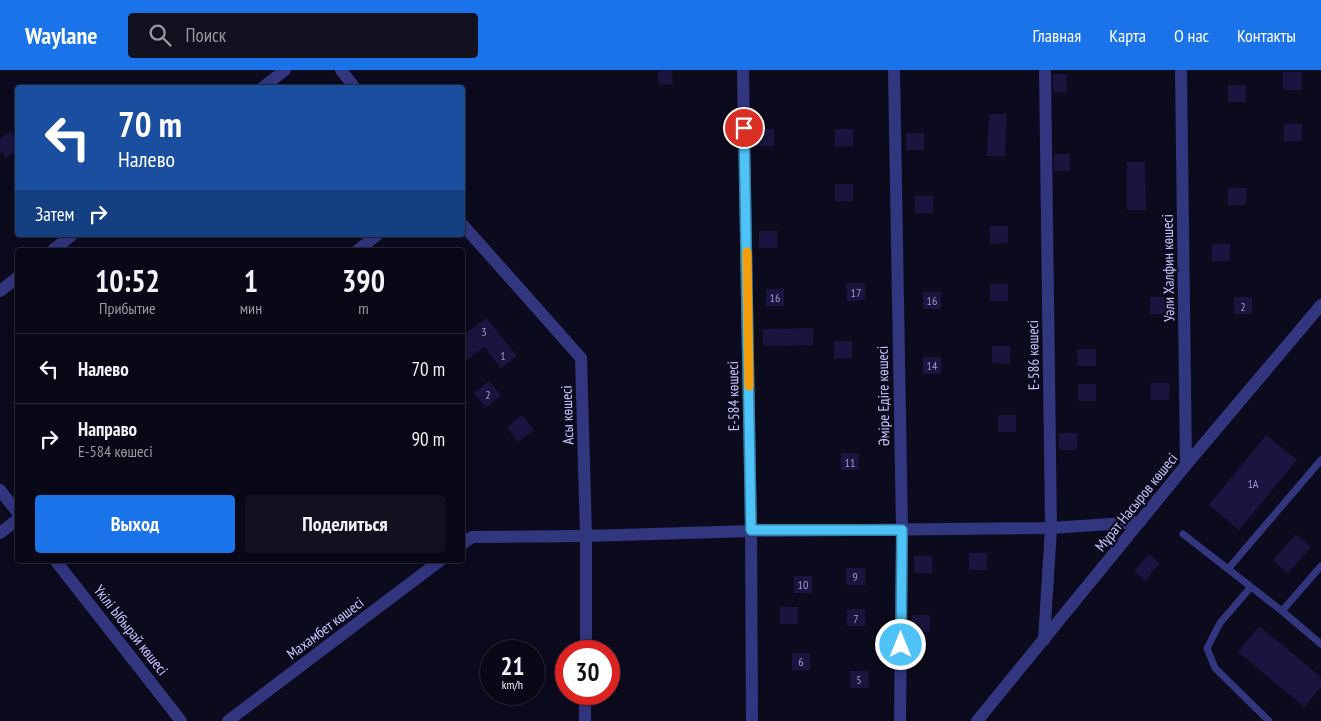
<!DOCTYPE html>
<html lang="ru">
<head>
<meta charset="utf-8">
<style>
	body { margin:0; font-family:"PT Sans Narrow",sans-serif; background:#12111f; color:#f1f3f6; height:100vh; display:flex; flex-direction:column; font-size:19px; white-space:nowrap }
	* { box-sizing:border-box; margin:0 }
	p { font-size:16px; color:#999aa1 }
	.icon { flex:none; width:28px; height:28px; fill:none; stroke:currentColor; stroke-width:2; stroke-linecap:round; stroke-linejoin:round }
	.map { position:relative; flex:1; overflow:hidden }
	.panel { position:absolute; left:15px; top:178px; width:450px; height:315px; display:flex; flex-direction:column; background:#090816; border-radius:5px; box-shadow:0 2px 8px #0003,0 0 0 1px #292935 }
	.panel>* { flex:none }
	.banner { position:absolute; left:15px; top:15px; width:450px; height:152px; border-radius:5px; box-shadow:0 2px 8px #0003,0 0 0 1px #292935; background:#1a4fa0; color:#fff; overflow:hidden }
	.speed { position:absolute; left:480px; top:570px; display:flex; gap:10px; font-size:25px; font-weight:700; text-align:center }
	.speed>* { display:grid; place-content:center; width:65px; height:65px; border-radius:50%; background:#090816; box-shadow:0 2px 8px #0003,0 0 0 1px #292935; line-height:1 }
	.speed small { font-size:12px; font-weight:400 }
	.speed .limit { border:8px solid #d22; background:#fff; color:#111 }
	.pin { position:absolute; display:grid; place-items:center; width:42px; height:42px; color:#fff; margin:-21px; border:2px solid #fff; border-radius:50%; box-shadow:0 1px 5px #0007 }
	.me { position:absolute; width:55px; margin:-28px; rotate:0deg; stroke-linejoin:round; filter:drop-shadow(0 0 4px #0008) }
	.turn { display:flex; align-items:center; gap:18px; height:105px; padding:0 20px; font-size:22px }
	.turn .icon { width:65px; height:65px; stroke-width:2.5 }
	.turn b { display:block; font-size:35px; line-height:42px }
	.then { display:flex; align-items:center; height:48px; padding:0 20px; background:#0003; gap:10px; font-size:19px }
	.eta { display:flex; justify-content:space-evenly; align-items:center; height:85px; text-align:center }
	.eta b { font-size:30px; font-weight:600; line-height:35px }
	.button { display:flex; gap:10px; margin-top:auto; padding:10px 20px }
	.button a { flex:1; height:58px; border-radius:5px; background:#1a73e8; color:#fff; font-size:20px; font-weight:600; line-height:58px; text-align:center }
	.button a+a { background:#12111f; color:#f1f3f6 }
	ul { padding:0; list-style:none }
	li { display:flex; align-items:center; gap:15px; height:70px; padding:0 20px; border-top:1px solid #292935 }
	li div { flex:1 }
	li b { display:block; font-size:19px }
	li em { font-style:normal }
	header { display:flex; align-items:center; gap:30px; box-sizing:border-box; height:70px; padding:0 25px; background:#1a73e8; color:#fff }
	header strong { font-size:24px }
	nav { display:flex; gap:28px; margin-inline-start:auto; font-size:18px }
	.search { width:350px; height:45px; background:#12111f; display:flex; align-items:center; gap:12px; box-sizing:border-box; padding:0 18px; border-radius:5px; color:#999aa1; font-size:19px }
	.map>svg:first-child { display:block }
	.building { fill:#1a153f }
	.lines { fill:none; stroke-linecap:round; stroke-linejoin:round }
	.service { stroke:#32367f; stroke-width:7 }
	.minor { stroke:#32367f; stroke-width:12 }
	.tertiary { stroke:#32367f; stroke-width:12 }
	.route-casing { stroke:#337fa1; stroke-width:12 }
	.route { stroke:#4fc3f7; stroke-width:9 }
	.slow { stroke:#f59e0b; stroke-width:9 }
	.labels { text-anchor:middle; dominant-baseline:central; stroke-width:4.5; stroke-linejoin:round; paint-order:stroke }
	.number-label { font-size:12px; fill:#9c9acf }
	.street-label { font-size:15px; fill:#c8c6ff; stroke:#0c0a1d }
</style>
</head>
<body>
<header>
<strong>Waylane</strong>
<div class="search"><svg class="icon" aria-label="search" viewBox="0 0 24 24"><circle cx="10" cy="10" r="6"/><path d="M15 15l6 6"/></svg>Поиск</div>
<nav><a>Главная</a><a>Карта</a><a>О нас</a><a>Контакты</a></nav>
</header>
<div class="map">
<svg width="1321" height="651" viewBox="0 0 1321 651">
	<rect width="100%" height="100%" fill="#0c0a1d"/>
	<g class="building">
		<polygon points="672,0 673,14 659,15 658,1"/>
		<rect x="1283" y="2" width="19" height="18"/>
		<rect x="1053" y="4" width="14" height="18"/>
		<rect x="1228" y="15" width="18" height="17"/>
		<polygon points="989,44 1007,44 1005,86 987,86"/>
		<rect x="1284" y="54" width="18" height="17"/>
		<rect x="756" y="59" width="18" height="17"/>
		<polygon points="835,59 853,59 853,76 835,77"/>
		<polygon points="10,61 18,70 18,79 6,88 0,80 0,69"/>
		<rect x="906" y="63" width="18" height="17"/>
		<rect x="1054" y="84" width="16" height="17"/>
		<polygon points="1127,92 1145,92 1146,140 1127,140"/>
		<rect x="835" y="114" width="18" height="17"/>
		<polygon points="1228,118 1247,118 1246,135 1228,135"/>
		<rect x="915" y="126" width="18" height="17"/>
		<polygon points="990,156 1008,156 1008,173 990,174"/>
		<rect x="759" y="161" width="18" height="17"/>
		<rect x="1212" y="174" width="18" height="17"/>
		<polygon points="846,213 865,213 865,230 847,231"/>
		<rect x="990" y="214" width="18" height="17"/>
		<polygon points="784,218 784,236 766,236 766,219"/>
		<rect x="923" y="222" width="18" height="17"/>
		<rect x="1150" y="227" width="18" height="17"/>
		<rect x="1234" y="227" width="18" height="17"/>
		<polygon points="486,248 517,286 501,298 484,277 462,294 462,266"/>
		<polygon points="813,258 813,275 763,276 763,259"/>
		<polygon points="834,271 852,271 852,288 834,289"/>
		<polygon points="992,276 1010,276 1010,294 992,293"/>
		<rect x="1077" y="279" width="19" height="17"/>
		<rect x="923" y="287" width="18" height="17"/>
		<polygon points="489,311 501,325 486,338 474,323"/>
		<polygon points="1151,313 1170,313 1169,330 1151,330"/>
		<rect x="1078" y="314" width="18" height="17"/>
		<polygon points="522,345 534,360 518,372 507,357"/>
		<rect x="998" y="345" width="18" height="17"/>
		<rect x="1059" y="363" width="18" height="17"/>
		<polygon points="1266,365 1297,390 1239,460 1209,435"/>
		<rect x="841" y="383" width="18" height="17"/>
		<polygon points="1296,464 1311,477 1288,503 1273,490"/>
		<rect x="969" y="483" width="18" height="17"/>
		<polygon points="1149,484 1160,493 1145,511 1134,501"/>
		<rect x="914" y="486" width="18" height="17"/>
		<rect x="846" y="498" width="19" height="17"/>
		<rect x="794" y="506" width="18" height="17"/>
		<rect x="780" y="537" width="18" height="17"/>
		<rect x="847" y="539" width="18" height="17"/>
		<polygon points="912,545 930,545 930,562 911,562"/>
		<polygon points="1259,556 1321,607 1321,617 1304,637 1238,582"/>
		<rect x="792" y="583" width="18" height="17"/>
		<polygon points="850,601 868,601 869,618 850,618"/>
	</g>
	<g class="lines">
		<g class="service">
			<polyline points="1183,464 1282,541 1321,574"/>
			<polyline points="1228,499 1321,390"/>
			<polyline points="1250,518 1220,553 1207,578 1215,598 1269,651"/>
			<polyline points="1282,541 1321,496"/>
		</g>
		<g class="minor">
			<polyline points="341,0 355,18"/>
			<polyline points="743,0 751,461 752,651"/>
			<polyline points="894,0 902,460 900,651"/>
			<polyline points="1181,0 1186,395"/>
			<polyline points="462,154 581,288 586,466 586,581"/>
			<polyline points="358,180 377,165"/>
			<polyline points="0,420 18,443"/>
			<polyline points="0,463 18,449"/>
			<polyline points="462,474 472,467 586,466 751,461 1051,458 1140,452"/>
			<polyline points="55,490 181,651"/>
			<polyline points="1044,570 1051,458 1045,0"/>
			<polyline points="228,651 441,490"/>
			<polyline points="585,651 585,624"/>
			<polyline points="977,651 1186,395 1321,235"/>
		</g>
		<g class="tertiary">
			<polyline points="262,18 285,0"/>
			<polyline points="53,180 72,165"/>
			<polyline points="0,221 18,207"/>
		</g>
	</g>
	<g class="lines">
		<g class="route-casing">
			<polyline id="route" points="744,58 751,460 902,460 901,575"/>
		</g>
		<use href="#route" class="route"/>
		<polyline class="slow" points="747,182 749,316"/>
	</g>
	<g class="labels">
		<g class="number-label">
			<text x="856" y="222">17</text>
			<text x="775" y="227">16</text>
			<text x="932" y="230">16</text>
			<text x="1243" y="236">2</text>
			<text x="484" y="261">3</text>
			<text x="503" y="285">1</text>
			<text x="932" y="295">14</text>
			<text x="488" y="324">2</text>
			<text x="850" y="392">11</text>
			<text x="1253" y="413">1А</text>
			<text x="855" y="506">9</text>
			<text x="803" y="514">10</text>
			<text x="856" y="548">7</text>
			<text x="801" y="591">6</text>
			<text x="859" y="609">5</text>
		</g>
		<g class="street-label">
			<text transform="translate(1168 198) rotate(-91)">Уәли Халфин көшесі</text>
			<text transform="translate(1033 285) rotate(-91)">Е-586 көшесі</text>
			<text transform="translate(733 326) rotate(-91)">Е-584 көшесі</text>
			<text transform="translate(883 326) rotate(-91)">Әміре Едіге көшесі</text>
			<text transform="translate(567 345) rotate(-92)">Асы көшесі</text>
			<text transform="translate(1136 432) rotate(-51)">Мұрат Насыров көшесі</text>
			<text transform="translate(325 558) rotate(-37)">Махамбет көшесі</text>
			<text transform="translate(131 560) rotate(52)">Үкілі Ыбырай көшесі</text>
		</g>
	</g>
</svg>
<div class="speed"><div>21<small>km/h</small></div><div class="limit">30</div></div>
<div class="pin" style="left:744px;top:58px;background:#d93025"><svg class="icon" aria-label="arrive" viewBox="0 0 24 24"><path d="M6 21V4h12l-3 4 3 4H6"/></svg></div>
<svg class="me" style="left:901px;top:575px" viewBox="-20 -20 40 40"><circle r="17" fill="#4fc3f7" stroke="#fff" stroke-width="3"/><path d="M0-11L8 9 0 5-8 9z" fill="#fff"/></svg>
<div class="banner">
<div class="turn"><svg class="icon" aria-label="left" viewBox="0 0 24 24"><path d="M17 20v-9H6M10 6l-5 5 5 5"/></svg><div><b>70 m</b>Налево</div></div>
<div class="then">Затем<svg class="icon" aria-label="right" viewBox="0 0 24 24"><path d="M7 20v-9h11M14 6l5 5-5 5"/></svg></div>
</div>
<section class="panel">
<div class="eta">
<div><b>10:52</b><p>Прибытие</p></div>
<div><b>1</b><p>мин</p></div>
<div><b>390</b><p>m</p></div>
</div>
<ul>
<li><svg class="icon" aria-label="left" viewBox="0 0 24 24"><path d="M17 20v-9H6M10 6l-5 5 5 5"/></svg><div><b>Налево</b></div><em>70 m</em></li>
<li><svg class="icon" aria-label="right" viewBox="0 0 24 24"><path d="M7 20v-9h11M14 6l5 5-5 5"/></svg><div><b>Направо</b><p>Е-584 көшесі</p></div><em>90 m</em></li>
</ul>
<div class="button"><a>Выход</a><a>Поделиться</a></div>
</section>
</div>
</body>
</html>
